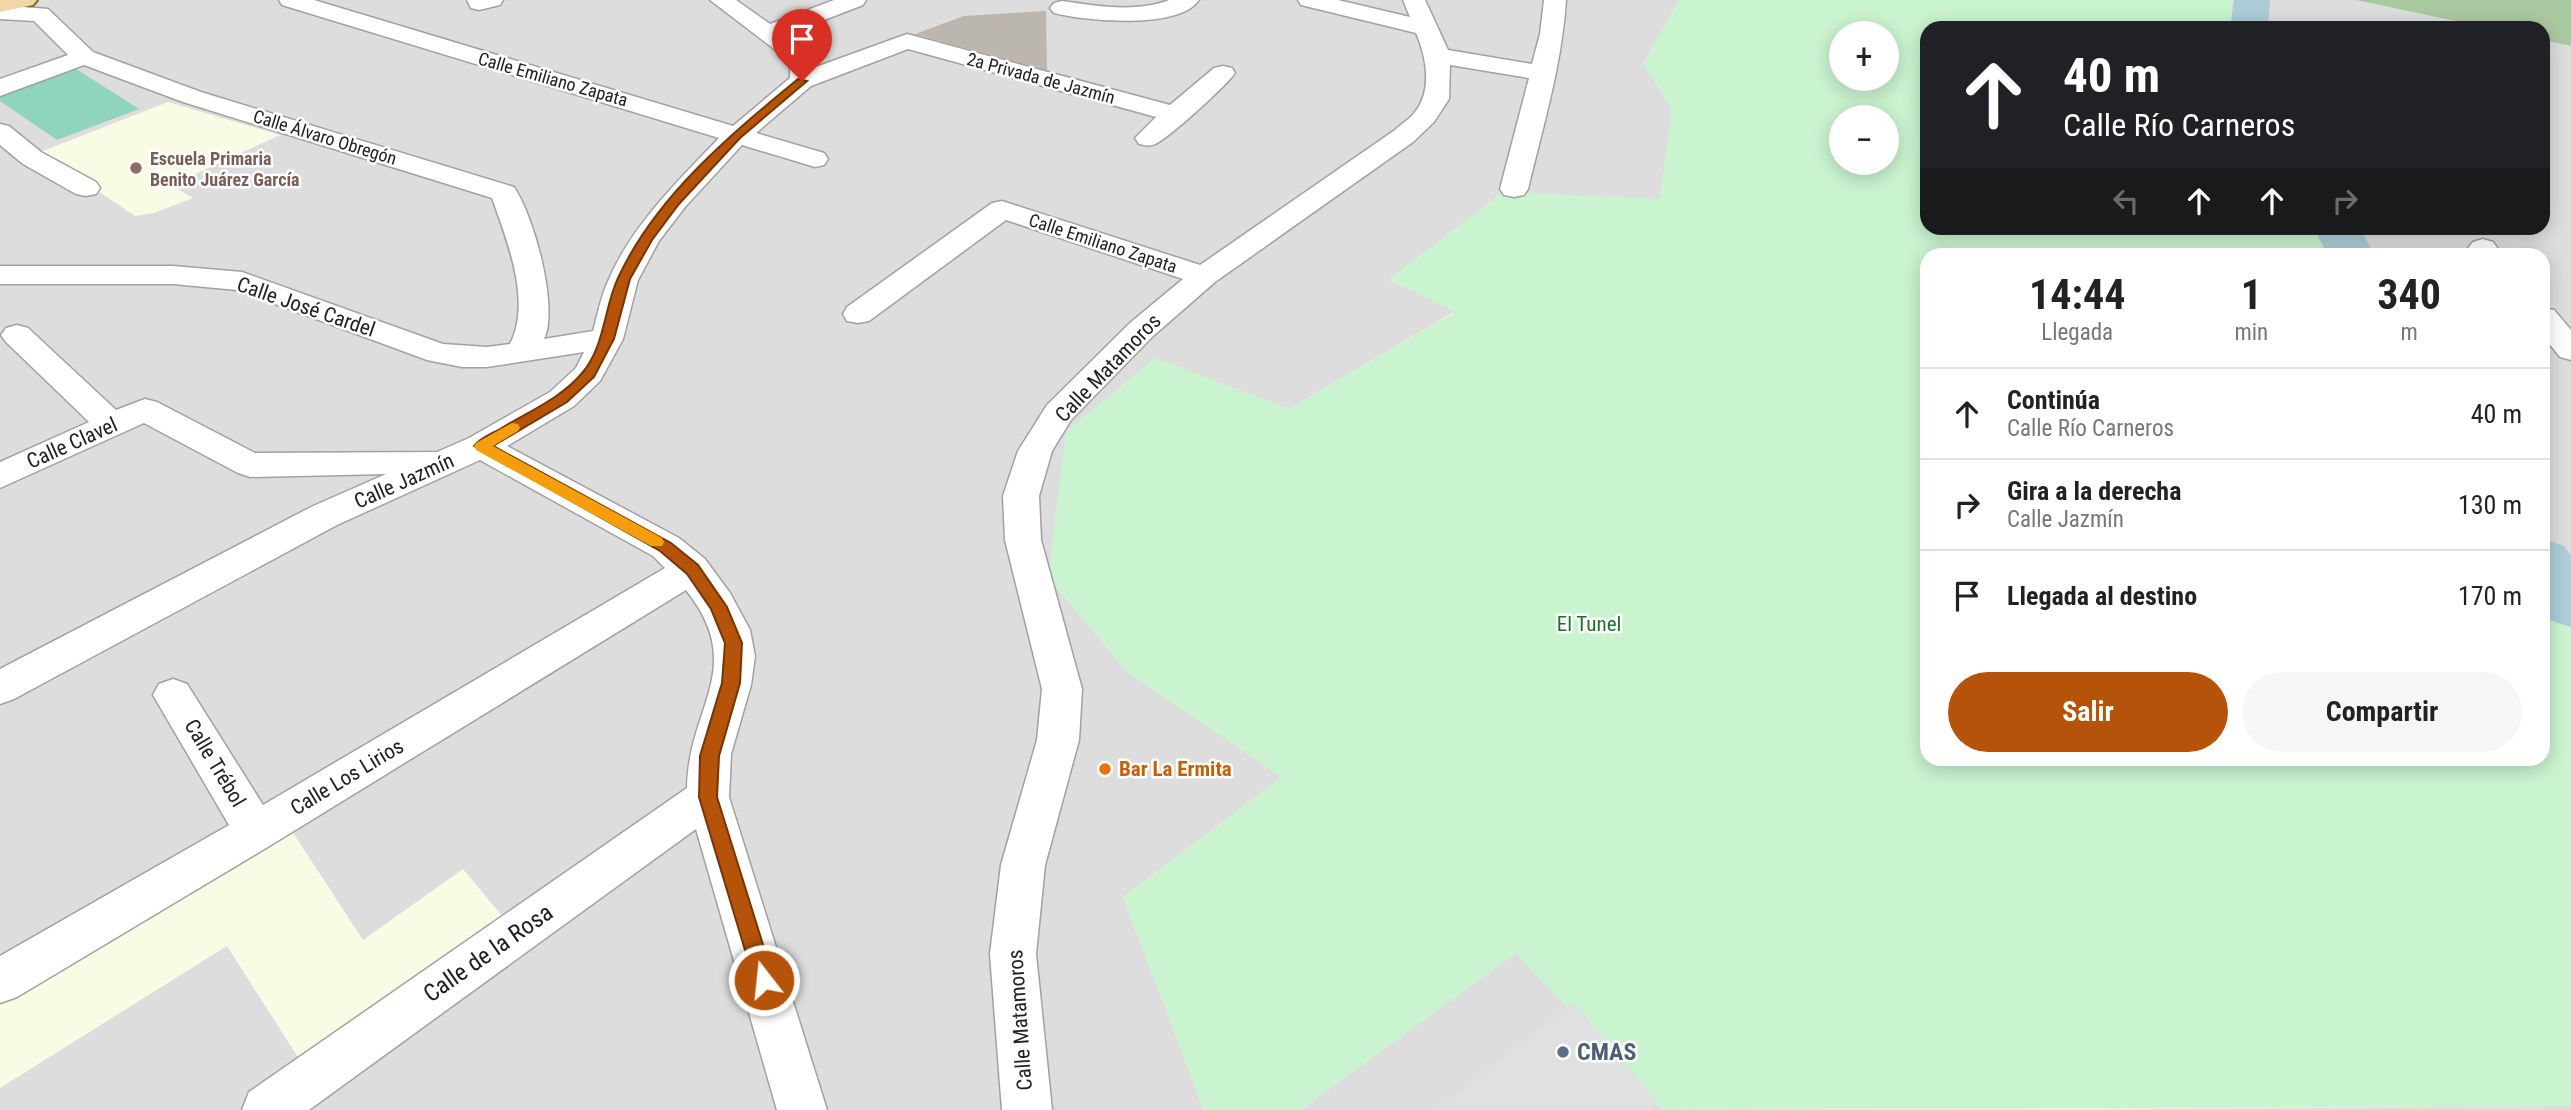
<!DOCTYPE html>
<html lang="es">
<head>
<meta charset="utf-8">
<style>
	body { margin:0; font-family:"Roboto Condensed",sans-serif; background:#f6f6f6; color:#222; height:100vh; display:flex; flex-direction:column; font-size:26px; white-space:nowrap }
	* { box-sizing:border-box; margin:0 }
	p { font-size:23px; color:#767676 }
	.icon { flex:none; width:38px; height:38px; fill:none; stroke:currentColor; stroke-width:2; stroke-linecap:round; stroke-linejoin:round }
	.map { position:relative; flex:1; overflow:hidden }
	.sheet { position:absolute; left:1920px; top:248px; width:630px; height:518px; display:flex; flex-direction:column; background:#fff; border-radius:21px; box-shadow:0 4px 18px #0003 }
	.sheet>* { flex:none }
	.banner { position:absolute; left:1920px; top:21px; width:630px; height:214px; border-radius:21px; box-shadow:0 4px 18px #0003; background:#202124; color:#fff; overflow:hidden }
	.tools { position:absolute; left:1829px; top:21px; display:grid; gap:14px }
	.tools a { display:grid; place-items:center; width:70px; height:70px; border-radius:50%; background:#fff; box-shadow:0 4px 18px #0003; font-size:35px }
	.pin { position:absolute; display:grid; place-items:center; width:60px; height:60px; color:#fff; margin:-72px -30px; border-radius:50% 50% 50% 0; rotate:-45deg; box-shadow:0 0 7px #0007 }
	.pin .icon { rotate:45deg }
	.me { position:absolute; width:77px; margin:-38px; rotate:344deg; stroke-linejoin:round; filter:drop-shadow(0 0 5px #0008) }
	.turn { display:flex; align-items:center; gap:24px; height:147px; padding:0 28px; font-size:32px }
	.turn .icon { width:91px; height:91px; stroke-width:2.5 }
	.turn b { display:block; font-size:49px; line-height:60px }
	.lanes { display:flex; align-items:center; height:66px; padding:0 28px; background:#0003; justify-content:center; gap:35px; direction:ltr }
	.lanes .off { opacity:.35 }
	.eta { display:flex; justify-content:space-evenly; align-items:center; height:119px; text-align:center }
	.eta b { font-size:42px; font-weight:700; line-height:49px }
	.cta { display:flex; gap:14px; margin-top:auto; padding:14px 28px }
	.cta a { flex:1; height:80px; border-radius:42px; background:#b45309; color:#fff; font-size:28px; font-weight:700; line-height:80px; text-align:center }
	.cta a+a { background:#f6f6f6; color:#222 }
	ul { padding:0; list-style:none }
	li { display:flex; align-items:center; gap:21px; height:91px; padding:0 28px; border-top:2px solid #e0e0e0 }
	li div { flex:1 }
	li b { display:block; font-size:26px }
	li em { font-style:normal }
	.map>svg:first-child { display:block }
	.residential { fill:#ddd }
	.education { fill:#fafbe4 }
	.forest { fill:#abc9a1 }
	.park { fill:#caf3cf; fill-rule:evenodd }
	.pitch { fill:#8fd4bd }
	.parking { fill:#e0e0e0 }
	.lines { fill:none; stroke-linecap:round; stroke-linejoin:round }
	.river { fill:#adccd7; fill-rule:evenodd }
	.building { fill:#bcb6b0; stroke:#bfb5ab; stroke-width:2 }
	.minor-casing { stroke:#a1a1a1; stroke-width:3 }
	.major-casing { stroke:#896712; stroke-width:4 }
	.minor { fill:#fff; fill-rule:evenodd }
	.major { fill:#f1d6aa; fill-rule:evenodd }
	.route { fill:#b45309; stroke:#753606; stroke-width:2 }
	.slow { fill:#f59e0b }
	.education-dot { fill:#8d6e63; stroke:#fff; stroke-width:2.5 }
	.food-dot { fill:#e8710a; stroke:#fff; stroke-width:2.5 }
	.service-dot { fill:#5c6f8a; stroke:#fff; stroke-width:2.5 }
	.labels { text-anchor:middle; dominant-baseline:central; stroke-width:5; stroke-linejoin:round; paint-order:stroke }
	.far-street-label { font-size:18px; fill:#202020; stroke:#fff }
	.far-education-label { font-size:18px; font-weight:bold; fill:#785e54; stroke:#fff; text-anchor:start }
	.street-label { font-size:21px; fill:#202020; stroke:#fff }
	.park-label { font-size:21px; fill:#197224; stroke:#fff }
	.food-label { font-size:21px; font-weight:bold; fill:#c56008; stroke:#fff; text-anchor:start }
	.near-street-label { font-size:24px; fill:#202020; stroke:#fff }
	.near-service-label { font-size:24px; font-weight:bold; fill:#4e5e75; stroke:#fff; text-anchor:start }
</style>
</head>
<body>
<div class="map">
<svg width="2571" height="1110" viewBox="0 0 2571 1110">
	<rect width="100%" height="100%" fill="#efede7"/>
	<g class="residential">
		<polygon points="0,0 1679,0 1643,64 1672,109 1660,200 1503,192 1390,280 1455,311 1289,409 1155,358 1126,671 1282,777 1123,897 1204,1110 0,1110"/>
		<polygon points="2231,0 2356,0 2488,28 2232,28"/>
		<polygon points="2543,40 2571,46 2571,624 2555,580 2543,560 2543,256 2359,255 2342,228 2543,228"/>
		<polygon points="1516,953 1663,1110 1300,1110"/>
		<polygon points="2571,1106 2571,1110 2069,1110"/>
	</g>
	<g class="education">
		<polygon points="168,102 280,135 171,185 193,198 154,213 135,216 40,152"/>
		<polygon points="288,825 363,940 463,869 507,922 303,1065 227,946 0,1088 0,998"/>
	</g>
	<polygon class="forest" points="2356,0 2571,0 2571,46 2543,40 2543,28 2488,28"/>
	<path class="park" d="M1679 0H2231L2232 28H1927V228H2342L2359 255 1927 256V760H2543V560L2555 580 2571 624V1106L1663 1110 1516 953 1300 1110H1204L1123 897 1282 777 1126 671 1048 578 1066 431 1155 358 1289 409 1455 312 1389 279 1503 192 1660 199 1672 109 1643 64ZM1841 33H1886V79H1841ZM1841 117H1886V163H1841Z"/>
	<polygon class="pitch" points="70,65 139,109 57,140 0,101 0,91"/>
	<polygon class="parking" points="1573,1002 1658,1102 1649,1110 1437,1110"/>
	<g class="lines">
		<g class="river">
			<polygon points="2234,0 2270,0 2268,28 2230,28"/>
			<polygon points="2314,228 2360,228 2375,256 2328,256"/>
			<polygon points="2543,539 2564,546 2571,556 2571,627 2549,620 2543,610"/>
		</g>
	</g>
	<polygon class="building" points="1045,12 1046,69 918,34 964,17"/>
	<g class="lines">
		<g class="minor-casing">
			<g id="minor">
				<path d="M279 0H314L733 126 790 78V61L710 0H736L770 24 834 0H866L863 5 785 35 810 53 816 67 907 34 1170 105 1214 68 1223 66 1232 68 1235 73C1227 85 1168 139 1155 144 1149 147 1145 145 1139 144L1135 138 1156 117 908 49 811 86 756 133 824 153 828 159 824 165 815 167 742 145 685 207 659 241 638 280 623 339 600 381 574 406 507 446 679 538 705 559 730 593 750 630 755 656 751 685 731 754 729 797 827 1110H777L696 829 309 1110H242L249 1092 687 788C688 706 748 668 686 590L271 845 17 997 0 1003V956L229 825 153 695 159 684 173 679 187 684 263 805 665 568 653 556 480 460 337 525 14 699 0 704V669L311 507 386 474 250 477 238 473 144 423 0 488V462L89 422 6 342 1 335 6 328 17 325 28 328 116 410 145 399 157 402 255 453 437 452 469 438 550 392 576 368 584 352 487 367H462L427 360 237 290 173 284H0V266H173L242 272 443 344 487 347 510 344C532 302 507 240 492 198L183 102 84 65 0 96V79L68 55 34 21 0 19V5L48 9 93 52 201 92 514 187C534 216 559 308 544 339L593 331C598 314 601 295 609 279 633 224 678 181 719 138L282 5Z"/>
				<polygon points="467,0 503,0 500,5 479,10 471,8"/>
				<path d="M1169 0H1199C1179 30 1085 21 1054 13L1050 8 1054 3 1062 1C1096 6 1136 13 1169 0Z"/>
				<path d="M1298 0H1338L1410 17 1403 0H1425L1448 50 1532 64 1540 34 1544 0H1566C1562 64 1543 126 1528 189L1524 195 1514 197 1504 195 1500 189 1529 78 1450 65 1449 99 1434 122 1413 142 1215 282 1152 337 1071 420 1052 451 1039 496 1041 540 1082 689 1079 740 1045 865 1036 954 1052 1110H1002L990 954 1001 865 1037 740 1042 689 1005 540 1003 496 1018 451 1047 405 1130 323 1183 279 1006 220 869 321 858 323 847 321 843 314 847 307 992 203 1002 201 1200 265 1395 130C1401 124 1410 119 1415 112 1433 90 1426 56 1416 33L1301 5Z"/>
				<polygon points="0,124 9,126 41,152 96,182 100,188 96,194 86,196 76,194 23,164 0,145"/>
				<polygon points="2483,239 2493,242 2503,256 2474,256 2468,248 2473,242"/>
				<polygon points="2543,308 2554,310 2571,330 2571,360 2560,357 2543,336"/>
			</g>
		</g>
		<g class="major-casing">
			<polygon id="major" points="0,0 37,0 33,5 0,12"/>
		</g>
		<use href="#minor" class="minor"/>
		<use href="#major" class="major"/>
	</g>
	<path class="route" d="M798 79 807 81 740 138 679 204 652 240 630 279 614 339 594 377 567 402 493 446 671 543 698 565 727 607 742 643 740 683 719 756 717 797 774 980 771 987 764 990 757 987 754 980 699 797 700 756 722 683 725 643 711 609 687 574 660 551 474 446C480 438 491 434 500 429 528 412 562 398 583 372 605 345 604 308 618 278 656 196 730 135 798 79Z"/>
	<polygon class="slow" points="512,423 518,424 520,428 518,431 493,446 662,538 664,542 662,546 651,546 476,450 474,446 476,443"/>
	<circle class="education-dot" cx="136" cy="168" r="7"/>
	<circle class="food-dot" cx="1105" cy="769" r="7"/>
	<circle class="service-dot" cx="1563" cy="1052" r="7"/>
	<g class="labels">
		<g class="far-street-label">
			<text transform="translate(1041 78) rotate(15)">2a Privada de Jazmín</text>
			<text transform="translate(553 79) rotate(16)">Calle Emiliano Zapata</text>
			<text transform="translate(325 137) rotate(17)">Calle Álvaro Obregón</text>
			<text transform="translate(1103 243) rotate(18)">Calle Emiliano Zapata</text>
		</g>
		<g class="far-education-label">
			<text x="150" y="158">Escuela Primaria<tspan x="150" dy="21">Benito Juárez García</tspan></text>
		</g>
		<g class="street-label">
			<text transform="translate(306 307) rotate(19)">Calle José Cardel</text>
			<text transform="translate(1108 368) rotate(-46)">Calle Matamoros</text>
			<text transform="translate(72 443) rotate(-24)">Calle Clavel</text>
			<text transform="translate(404 481) rotate(-24)">Calle Jazmín</text>
			<text transform="translate(215 763) rotate(59)">Calle Trébol</text>
			<text transform="translate(347 777) rotate(-31)">Calle Los Lirios</text>
			<text transform="translate(1020 1020) rotate(-94)">Calle Matamoros</text>
		</g>
		<g class="park-label">
			<text x="1589" y="624">El Tunel</text>
		</g>
		<g class="food-label">
			<text x="1119" y="769">Bar La Ermita</text>
		</g>
		<g class="near-street-label">
			<text transform="translate(488 953) rotate(-35)">Calle de la Rosa</text>
		</g>
		<g class="near-service-label">
			<text x="1577" y="1052">CMAS</text>
		</g>
	</g>
</svg>
<div class="tools">
<a>+</a>
<a>−</a>
</div>
<div class="pin" style="left:802px;top:81px;background:#d93025"><svg class="icon" aria-label="arrive" viewBox="0 0 24 24"><path d="M6 21V4h12l-3 4 3 4H6"/></svg></div>
<svg class="me" style="left:764px;top:980px" viewBox="-20 -20 40 40"><circle r="17" fill="#b45309" stroke="#fff" stroke-width="3"/><path d="M0-11L8 9 0 5-8 9z" fill="#fff"/></svg>
<div class="banner">
<div class="turn"><svg class="icon" aria-label="ahead" viewBox="0 0 24 24"><path d="M12 20V5M6 11l6-6 6 6"/></svg><div><b>40 m</b>Calle Río Carneros</div></div>
<div class="lanes"><svg class="icon off" aria-label="left" viewBox="0 0 24 24"><path d="M17 20v-9H6M10 6l-5 5 5 5"/></svg><svg class="icon" aria-label="ahead" viewBox="0 0 24 24"><path d="M12 20V5M6 11l6-6 6 6"/></svg><svg class="icon" aria-label="ahead" viewBox="0 0 24 24"><path d="M12 20V5M6 11l6-6 6 6"/></svg><svg class="icon off" aria-label="right" viewBox="0 0 24 24"><path d="M7 20v-9h11M14 6l5 5-5 5"/></svg></div>
</div>
<section class="sheet">
<div class="eta">
<div><b>14:44</b><p>Llegada</p></div>
<div><b>1</b><p>min</p></div>
<div><b>340</b><p>m</p></div>
</div>
<ul>
<li><svg class="icon" aria-label="ahead" viewBox="0 0 24 24"><path d="M12 20V5M6 11l6-6 6 6"/></svg><div><b>Continúa</b><p>Calle Río Carneros</p></div><em>40 m</em></li>
<li><svg class="icon" aria-label="right" viewBox="0 0 24 24"><path d="M7 20v-9h11M14 6l5 5-5 5"/></svg><div><b>Gira a la derecha</b><p>Calle Jazmín</p></div><em>130 m</em></li>
<li><svg class="icon" aria-label="arrive" viewBox="0 0 24 24"><path d="M6 21V4h12l-3 4 3 4H6"/></svg><div><b>Llegada al destino</b></div><em>170 m</em></li>
</ul>
<div class="cta"><a>Salir</a><a>Compartir</a></div>
</section>
</div>
</body>
</html>
